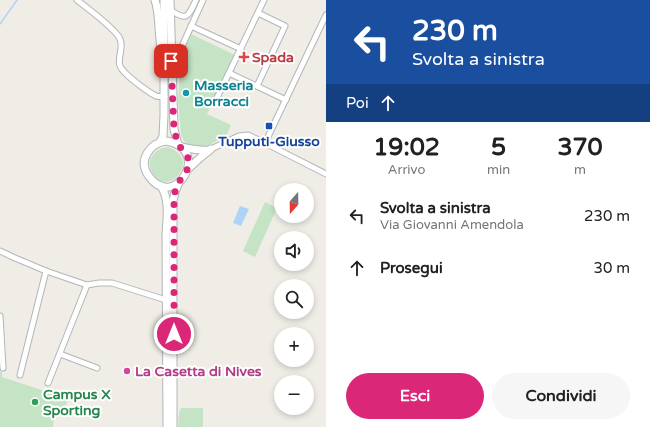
<!DOCTYPE html>
<html lang="it">
<head>
<meta charset="utf-8">
<style>
	body { margin:0; font-family:"Varela Round",sans-serif; background:#f6f6f6; color:#202124; height:100vh; display:flex; flex-direction:column; font-size:15px; white-space:nowrap }
	* { box-sizing:border-box; margin:0 }
	p { font-size:13px; color:#757577 }
	.icon { flex:none; width:22px; height:22px; fill:none; stroke:currentColor; stroke-width:2; stroke-linecap:round; stroke-linejoin:round }
	.map { position:relative; flex:1; overflow:hidden }
	.drawer { display:flex; flex-direction:column; background:#fff; width:324px }
	.drawer>* { flex:none }
	.hud { background:#1a4fa0; color:#fff; overflow:hidden }
	.needle { width:26px; rotate:200deg }
	.fabs { position:absolute; left:274px; top:183px; display:grid; gap:8px }
	.fabs a { display:grid; place-items:center; width:40px; height:40px; border-radius:50%; background:#fff; box-shadow:0 2px 6px #0003; font-size:20px }
	.pin { position:absolute; display:grid; place-items:center; width:34px; height:34px; color:#fff; margin:-17px; border-radius:8px; box-shadow:0 2px 6px #0006 }
	.me { position:absolute; width:44px; margin:-22px; rotate:0deg; stroke-linejoin:round; filter:drop-shadow(0 0 3px #0008) }
	.turn { display:flex; align-items:center; gap:14px; height:84px; padding:0 20px; font-size:18px }
	.turn .icon { width:52px; height:52px; stroke-width:2.5 }
	.turn b { display:block; font-size:28px; line-height:34px }
	.then { display:flex; align-items:center; height:38px; padding:0 20px; background:#0003; gap:8px; font-size:15px }
	.eta { display:flex; justify-content:space-evenly; align-items:center; height:68px; text-align:center }
	.eta b { font-size:24px; font-weight:800; line-height:28px }
	.button { display:flex; gap:8px; margin-top:auto; padding:8px 20px }
	.button a { flex:1; height:46px; border-radius:24px; background:#db2777; color:#fff; font-size:16px; font-weight:800; line-height:46px; text-align:center }
	.button a+a { background:#f6f6f6; color:#202124 }
	ul { padding:0; list-style:none }
	li { display:flex; align-items:center; gap:12px; height:52px; padding:0 20px }
	li div { flex:1 }
	li b { display:block; font-size:15px }
	li em { font-style:normal }
	main { display:flex; flex:1; min-height:0 }
	.map>svg:first-child { display:block }
	.green { fill:#c5e4c6 }
	.water { fill:#add4f7 }
	.lines { fill:none; stroke-linecap:round; stroke-linejoin:round }
	.stream { stroke:#add4f7; stroke-width:1.5 }
	.street-casing { stroke:#b3b6ba; stroke-width:7 }
	.secondary-casing { stroke:#b2b5b9; stroke-width:9 }
	.street { stroke:#fff; stroke-width:5 }
	.secondary { stroke:#fff; stroke-width:7 }
	.route { stroke:#db2777; stroke-width:7; stroke-dasharray:0 12.6 }
	.health-dot { fill:#e0444e; stroke:#fff; stroke-width:1.5 }
	.culture-dot { fill:#0f9aa8; stroke:#fff; stroke-width:1.5 }
	.transit-dot { fill:#1a4fb4; stroke:#fff; stroke-width:1.5 }
	.hotel-dot { fill:#d1479c; stroke:#fff; stroke-width:1.5 }
	.leisure-dot { fill:#2e9e5b; stroke:#fff; stroke-width:1.5 }
	.labels { text-anchor:middle; dominant-baseline:central; stroke-width:4; stroke-linejoin:round; paint-order:stroke }
	.health-label { font-size:14px; font-weight:bold; fill:#be3a42; stroke:#fff; text-anchor:start }
	.culture-label { font-size:14px; font-weight:bold; fill:#0d838f; stroke:#fff; text-anchor:start }
	.transit-label { font-size:14px; font-weight:bold; fill:#164399; stroke:#fff }
	.hotel-label { font-size:14px; font-weight:bold; fill:#b23c85; stroke:#fff; text-anchor:start }
	.leisure-label { font-size:14px; font-weight:bold; fill:#27864d; stroke:#fff; text-anchor:start }
</style>
</head>
<body>
<main>
<div class="map">
<svg width="326" height="427" viewBox="0 0 326 427">
	<rect width="100%" height="100%" fill="#efede6"/>
	<g class="green">
		<polygon points="191,34 235,55 207,114 231,125 226,136 205,147 196,148 187,144 184,141 181,134 178,100 180,66 181,56"/>
		<path d="M166 147C177 149 186 158 182 169 180 173 177 177 174 179 155 192 135 154 166 147Z"/>
		<polygon points="265,202 277,208 255,257 243,251"/>
		<polygon points="0,371 2,372 2,377 69,399 64,409 61,410 59,414 54,414 53,427 0,427"/>
		<polygon points="181,408 203,408 203,427 178,427 179,413"/>
	</g>
	<polygon class="water" points="240,206 249,209 241,226 233,223"/>
	<g class="lines">
		<polyline class="stream" points="0,24 17,0"/>
		<g class="street-casing">
			<g id="street">
				<path d="M77 0C87 8 116 29 120 39 124 47 117 58 120 66 123 74 148 92 156 96 158 97 162 96 165 97"/>
				<path d="M169 9C187 22 188 17 196 0"/>
				<polyline points="191,26 241,49"/>
				<polyline points="173,67 178,55 203,0"/>
				<polyline points="229,73 286,100"/>
				<polyline points="257,86 285,26 258,13"/>
				<polyline points="214,104 264,0"/>
				<polyline points="265,143 326,15"/>
				<polyline points="211,149 239,136 248,135 265,143 326,174"/>
				<polyline points="0,251 15,258 46,271 87,285 99,283 112,283 166,300"/>
				<polyline points="0,316 3,368"/>
				<polyline points="60,354 97,368"/>
				<polyline points="20,375 46,271"/>
				<polyline points="48,383 87,285"/>
			</g>
		</g>
		<g class="secondary-casing">
			<g id="secondary">
				<path d="M155 0C160 15 158 31 161 47"/>
				<polyline points="170,0 174,129 178,145"/>
				<path d="M166 141C214 148 174 214 148 175 138 160 150 143 166 141Z"/>
				<polyline points="160,142 163,136 164,115 164,0"/>
				<path d="M182 147C191 149 199 151 209 150"/>
				<polyline points="187,170 201,157 211,149"/>
				<path d="M161 186C170 200 167 218 166 234L167 427"/>
				<polyline points="173,427 173,201 175,192 179,182"/>
			</g>
		</g>
		<use href="#street" class="street"/>
		<use href="#secondary" class="secondary"/>
	</g>
	<g class="lines">
		<polyline class="route" points="171,61 174,129 178,145 185,152 188,158 189,163 187,170 179,182 175,192 174,201 174,334"/>
	</g>
	<path class="health-dot" d="M242 51h4v4h4v4h-4v4h-4v-4h-4v-4h4z"/>
	<circle class="culture-dot" cx="186" cy="93" r="4"/>
	<rect class="transit-dot" x="265" y="122" width="8" height="8" rx="2"/>
	<circle class="hotel-dot" cx="127" cy="371" r="4"/>
	<circle class="leisure-dot" cx="35" cy="402" r="4"/>
	<g class="labels">
		<g class="health-label">
			<text x="252" y="57">Spada</text>
		</g>
		<g class="culture-label">
			<text x="194" y="85">Masseria<tspan x="194" dy="16">Borracci</tspan></text>
		</g>
		<g class="transit-label">
			<text x="269" y="141">Tupputi-Giusso</text>
		</g>
		<g class="hotel-label">
			<text x="135" y="371">La Casetta di Nives</text>
		</g>
		<g class="leisure-label">
			<text x="43" y="394">Campus X<tspan x="43" dy="16">Sporting</tspan></text>
		</g>
	</g>
</svg>
<div class="fabs">
<a><svg class="needle" viewBox="-14 -14 28 28"><path d="M0-13l5 13h-10z" fill="#e53935"/><path d="M0 13l5-13h-10z" fill="#757577"/></svg></a>
<a><svg class="icon" aria-label="sound" viewBox="0 0 24 24"><path d="M4 9h4l5-4v14l-5-4H4zM17 9q2 3 0 6"/></svg></a>
<a><svg class="icon" aria-label="search" viewBox="0 0 24 24"><circle cx="10" cy="10" r="6"/><path d="M15 15l6 6"/></svg></a>
<a>+</a>
<a>−</a>
</div>
<div class="pin" style="left:171px;top:61px;background:#d93025"><svg class="icon" aria-label="arrive" viewBox="0 0 24 24"><path d="M6 21V4h12l-3 4 3 4H6"/></svg></div>
<svg class="me" style="left:174px;top:334px" viewBox="-20 -20 40 40"><circle r="17" fill="#db2777" stroke="#fff" stroke-width="3"/><path d="M0-11L8 9 0 5-8 9z" fill="#fff"/></svg>
</div>
<section class="drawer">
<div class="hud">
<div class="turn"><svg class="icon" aria-label="left" viewBox="0 0 24 24"><path d="M17 20v-9H6M10 6l-5 5 5 5"/></svg><div><b>230 m</b>Svolta a sinistra</div></div>
<div class="then">Poi<svg class="icon" aria-label="ahead" viewBox="0 0 24 24"><path d="M12 20V5M6 11l6-6 6 6"/></svg></div>
</div>
<div class="eta">
<div><b>19:02</b><p>Arrivo</p></div>
<div><b>5</b><p>min</p></div>
<div><b>370</b><p>m</p></div>
</div>
<ul>
<li><svg class="icon" aria-label="left" viewBox="0 0 24 24"><path d="M17 20v-9H6M10 6l-5 5 5 5"/></svg><div><b>Svolta a sinistra</b><p>Via Giovanni Amendola</p></div><em>230 m</em></li>
<li><svg class="icon" aria-label="ahead" viewBox="0 0 24 24"><path d="M12 20V5M6 11l6-6 6 6"/></svg><div><b>Prosegui</b></div><em>30 m</em></li>
</ul>
<div class="button"><a>Esci</a><a>Condividi</a></div>
</section>
</main>
</body>
</html>
